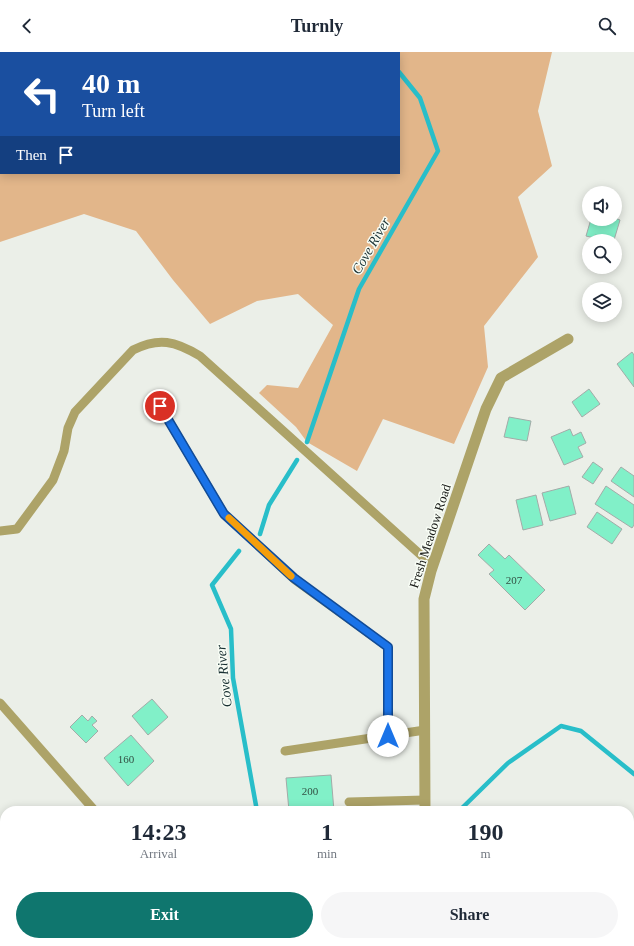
<!DOCTYPE html>
<html lang="en">
<head>
<meta charset="utf-8">
<style>
	body { margin:0; font-family:"Times New Roman",serif; background:#f6f6f7; color:#1f2937; height:100vh; display:flex; flex-direction:column; font-size:15px; white-space:nowrap }
	* { box-sizing:border-box; margin:0 }
	p { font-size:13px; color:#747a83 }
	.icon { flex:none; width:22px; height:22px; fill:none; stroke:currentColor; stroke-width:2; stroke-linecap:round; stroke-linejoin:round }
	.map { position:relative; flex:1; overflow:hidden }
	.side { position:absolute; left:0px; top:754px; width:634px; height:140px; display:flex; flex-direction:column; background:#fff; border-radius:16px 16px 0 0; box-shadow:0 2px 10px #0003 }
	.side>* { flex:none }
	.top-card { position:absolute; left:0px; top:0px; width:400px; height:122px; box-shadow:0 2px 10px #0003; background:#1a4fa0; color:#fff; overflow:hidden }
	.tools { position:absolute; left:582px; top:134px; display:grid; gap:8px }
	.tools a { display:grid; place-items:center; width:40px; height:40px; border-radius:50%; background:#fff; box-shadow:0 2px 10px #0003; font-size:20px }
	.pin { position:absolute; display:grid; place-items:center; width:34px; height:34px; color:#fff; margin:-17px; border:2px solid #fff; border-radius:50%; box-shadow:0 1px 4px #0007 }
	.me { position:absolute; width:44px; margin:-22px; rotate:0deg; stroke-linejoin:round; filter:drop-shadow(0 0 3px #0008) }
	.turn { display:flex; align-items:center; gap:14px; height:84px; padding:0 16px; font-size:18px }
	.turn .icon { width:52px; height:52px; stroke-width:2.5 }
	.turn b { display:block; font-size:28px; line-height:34px }
	.then { display:flex; align-items:center; height:38px; padding:0 16px; background:#0003; gap:8px; font-size:15px }
	.eta { display:flex; justify-content:space-evenly; align-items:center; height:68px; text-align:center }
	.eta b { font-size:24px; font-weight:800; line-height:28px }
	.cta { display:flex; gap:8px; margin-top:auto; padding:8px 16px }
	.cta a { flex:1; height:46px; border-radius:24px; background:#0f766e; color:#fff; font-size:16px; font-weight:800; line-height:46px; text-align:center }
	.cta a+a { background:#f6f6f7; color:#1f2937 }
	header { display:flex; justify-content:space-between; align-items:center; height:52px; padding:0 16px; background:#fff; font-size:18px; font-weight:800 }
	.map>svg:first-child { display:block }
	.green { fill:#e2b68a; fill-rule:evenodd }
	.lines { fill:none; stroke-linecap:round; stroke-linejoin:round }
	.stream { stroke:#28bec9; stroke-width:4.5 }
	.building { fill:#81f0c8; stroke:#a3aba8 }
	.service { stroke:#ada368; stroke-width:9 }
	.tertiary { stroke:#ada368; stroke-width:11 }
	.route-casing { stroke:#114b97; stroke-width:10 }
	.route { stroke:#1a73e8; stroke-width:7 }
	.slow { stroke:#f59e0b; stroke-width:7 }
	.labels { text-anchor:middle; dominant-baseline:central; stroke-width:3; stroke-linejoin:round; paint-order:stroke }
	.number-label { font-size:11px; fill:#325043 }
	.street-label { font-size:13px; fill:#181a17; stroke:#f8fdf5 }
	.water-label { font-size:14px; font-style:italic; fill:#1a3133; stroke:#f8fdf5 }
</style>
</head>
<body>
<header><svg class="icon" aria-label="back" viewBox="0 0 24 24"><path d="M15 5l-7 7 7 7"/></svg>Turnly<svg class="icon" aria-label="search" viewBox="0 0 24 24"><circle cx="10" cy="10" r="6"/><path d="M15 15l6 6"/></svg></header>
<div class="map">
<svg width="634" height="894" viewBox="0 0 634 894">
	<rect width="100%" height="100%" fill="#ebefe8"/>
	<path class="green" d="M0 0H552L538 59 552 114 518 145 538 205 484 274 488 315 454 392 383 367 357 419 307 390 296 375 259 341 267 333 298 336 333 273 298 242 257 249 210 272 173 228 136 179 84 162 0 190ZM1 1H399V121H1Z"/>
	<g class="lines">
		<g class="stream">
			<polyline points="382,0 383,1"/>
			<polyline points="307,390 359,237 438,99 420,46 399,20"/>
			<polyline points="260,482 269,453 297,408"/>
			<polyline points="239,499 212,533 231,577 233,626 257,759"/>
			<polyline points="459,759 508,711 561,674 581,679 634,722"/>
			<polyline points="275,889 275,894"/>
		</g>
	</g>
	<g class="building">
		<polygon points="615,166 620,168 614,188 595,183 594,186 586,184 591,167"/>
		<polygon points="632,300 634,303 634,335 617,312"/>
		<polygon points="589,337 600,352 582,365 572,350"/>
		<polygon points="509,365 531,369 527,389 504,385"/>
		<polygon points="570,377 573,384 581,380 586,391 578,395 583,405 564,413 551,385"/>
		<polygon points="593,410 603,417 593,432 582,425"/>
		<polygon points="621,415 634,424 634,445 611,429"/>
		<polygon points="569,434 576,462 550,469 542,441"/>
		<polygon points="606,434 634,453 634,473 632,476 595,452"/>
		<polygon points="536,443 543,473 523,478 516,448"/>
		<polygon points="597,460 622,477 612,492 587,475"/>
		<polygon points="489,492 505,507 509,503 545,538 525,558 489,522 494,518 478,503"/>
		<polygon points="152,647 168,665 148,683 132,664"/>
		<polygon points="82,663 88,669 92,664 97,669 92,673 98,679 86,691 70,675"/>
		<polygon points="131,683 154,709 128,734 104,706"/>
		<polygon points="331,723 334,759 289,759 286,726"/>
	</g>
	<g class="lines">
		<g class="service">
			<polyline points="160,354 224,462 294,527 388,595 388,684"/>
			<path d="M0 479 17 477 53 428 64 399 68 376 75 360 133 298C159 285 175 289 200 304L433 514"/>
			<polyline points="0,651 95,759"/>
			<polyline points="285,699 425,678"/>
			<polyline points="349,750 425,748"/>
			<polyline points="0,844 5,846"/>
			<polyline points="78,889 85,894"/>
			<polyline points="210,889 215,894"/>
			<polyline points="374,894 376,889"/>
		</g>
		<g class="tertiary">
			<polyline points="425,759 424,547 431,519 486,357 501,326 568,287"/>
			<polyline points="426,889 426,894"/>
		</g>
	</g>
	<g class="lines">
		<g class="route-casing">
			<polyline id="route" points="160,354 224,462 294,526 388,595 388,684"/>
		</g>
		<use href="#route" class="route"/>
		<polyline class="slow" points="229,466 291,524"/>
	</g>
	<g class="labels">
		<g class="number-label">
			<text x="514" y="528">207</text>
			<text x="126" y="707">160</text>
			<text x="310" y="739">200</text>
		</g>
		<g class="street-label">
			<text transform="translate(430 484) rotate(-72)">Fresh Meadow Road</text>
		</g>
		<g class="water-label">
			<text transform="translate(371 194) rotate(-60)">Cove River</text>
			<text transform="translate(224 624) rotate(-96)">Cove River</text>
		</g>
	</g>
</svg>
<div class="tools">
<a><svg class="icon" aria-label="sound" viewBox="0 0 24 24"><path d="M4 9h4l5-4v14l-5-4H4zM17 9q2 3 0 6"/></svg></a>
<a><svg class="icon" aria-label="search" viewBox="0 0 24 24"><circle cx="10" cy="10" r="6"/><path d="M15 15l6 6"/></svg></a>
<a><svg class="icon" aria-label="layers" viewBox="0 0 24 24"><path d="M12 4l9 5-9 5-9-5zM3 14l9 5 9-5"/></svg></a>
</div>
<div class="pin" style="left:160px;top:354px;background:#d93025"><svg class="icon" aria-label="arrive" viewBox="0 0 24 24"><path d="M6 21V4h12l-3 4 3 4H6"/></svg></div>
<svg class="me" style="left:388px;top:684px" viewBox="-20 -20 40 40"><circle r="19" fill="#fff"/><path d="M0-13L10 11 0 6-10 11z" fill="#1a73e8"/></svg>
<div class="top-card">
<div class="turn"><svg class="icon" aria-label="left" viewBox="0 0 24 24"><path d="M17 20v-9H6M10 6l-5 5 5 5"/></svg><div><b>40 m</b>Turn left</div></div>
<div class="then">Then<svg class="icon" aria-label="arrive" viewBox="0 0 24 24"><path d="M6 21V4h12l-3 4 3 4H6"/></svg></div>
</div>
<section class="side">
<div class="eta">
<div><b>14:23</b><p>Arrival</p></div>
<div><b>1</b><p>min</p></div>
<div><b>190</b><p>m</p></div>
</div>
<div class="cta"><a>Exit</a><a>Share</a></div>
</section>
</div>
</body>
</html>
